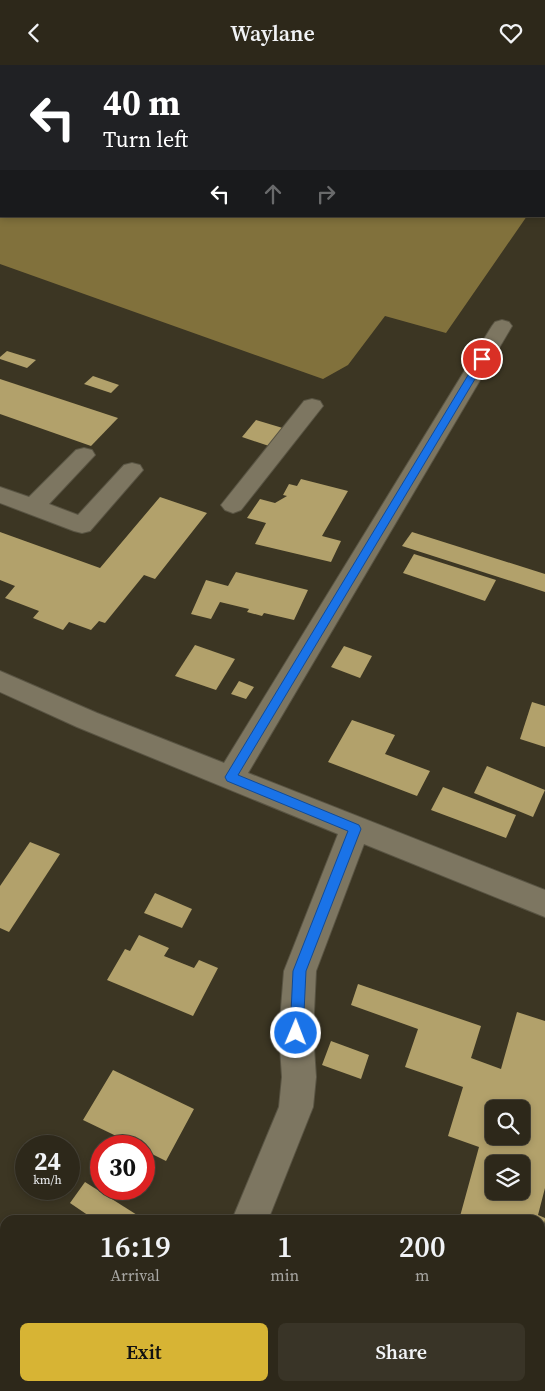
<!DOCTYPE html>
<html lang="en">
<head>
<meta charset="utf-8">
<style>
	body { margin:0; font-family:"Source Serif 4",serif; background:#393427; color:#f1f3f6; height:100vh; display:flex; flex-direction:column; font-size:19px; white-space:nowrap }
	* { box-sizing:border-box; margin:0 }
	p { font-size:16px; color:#a7a6a2 }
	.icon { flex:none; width:28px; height:28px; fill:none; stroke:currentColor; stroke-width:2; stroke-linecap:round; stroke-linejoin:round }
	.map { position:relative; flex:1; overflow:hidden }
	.sheet { position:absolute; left:0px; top:1150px; width:545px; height:176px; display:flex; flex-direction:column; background:#2d281a; border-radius:15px 15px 0 0; box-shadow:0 2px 8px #0003,0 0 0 1px #484439 }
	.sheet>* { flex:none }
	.banner { position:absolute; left:0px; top:0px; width:545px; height:152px; box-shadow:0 2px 8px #0003,0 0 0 1px #484439; background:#202124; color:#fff; overflow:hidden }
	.fabs { position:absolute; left:485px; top:1035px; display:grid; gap:10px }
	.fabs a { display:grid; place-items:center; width:45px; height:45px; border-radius:8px; background:#2d281a; box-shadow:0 2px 8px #0003,0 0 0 1px #484439; font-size:25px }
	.speed { position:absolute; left:15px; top:1070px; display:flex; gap:10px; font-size:25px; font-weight:700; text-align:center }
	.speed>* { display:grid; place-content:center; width:65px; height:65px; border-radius:50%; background:#2d281a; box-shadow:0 2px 8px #0003,0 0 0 1px #484439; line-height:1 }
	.speed small { font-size:12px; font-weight:400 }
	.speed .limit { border:8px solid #d22; background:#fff; color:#111 }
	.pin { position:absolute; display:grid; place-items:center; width:42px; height:42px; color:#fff; margin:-21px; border:2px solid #fff; border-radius:50%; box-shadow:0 1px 5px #0007 }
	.me { position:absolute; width:55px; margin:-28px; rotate:1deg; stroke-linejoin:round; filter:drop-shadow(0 0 4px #0008) }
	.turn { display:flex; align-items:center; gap:18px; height:105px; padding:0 20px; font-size:22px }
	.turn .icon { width:65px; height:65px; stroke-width:2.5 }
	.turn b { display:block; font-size:35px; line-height:42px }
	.lanes { display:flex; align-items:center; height:48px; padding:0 20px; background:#0003; justify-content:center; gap:25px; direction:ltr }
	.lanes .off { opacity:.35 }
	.eta { display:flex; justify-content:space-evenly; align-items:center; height:85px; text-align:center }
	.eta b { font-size:30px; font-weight:600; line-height:35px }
	.action { display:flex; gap:10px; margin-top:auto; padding:10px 20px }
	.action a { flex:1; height:58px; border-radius:8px; background:#d7b434; color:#111; font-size:20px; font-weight:600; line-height:58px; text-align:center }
	.action a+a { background:#393427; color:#f1f3f6 }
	header { display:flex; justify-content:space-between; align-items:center; height:65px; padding:0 20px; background:#2d281a; font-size:22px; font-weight:600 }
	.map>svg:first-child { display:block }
	.green { fill:#54450f }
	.forest { fill:#81713c }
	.building { fill:#b2a16b; fill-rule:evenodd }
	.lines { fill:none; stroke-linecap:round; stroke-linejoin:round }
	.minor-casing { stroke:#595443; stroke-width:2 }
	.minor { fill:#7d7661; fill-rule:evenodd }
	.route { fill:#1a73e8; stroke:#114b97 }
</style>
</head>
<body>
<header><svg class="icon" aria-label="back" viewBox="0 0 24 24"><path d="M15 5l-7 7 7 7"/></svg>Waylane<svg class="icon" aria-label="heart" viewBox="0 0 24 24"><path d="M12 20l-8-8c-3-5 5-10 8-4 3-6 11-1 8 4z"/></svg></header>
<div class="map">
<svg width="545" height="1326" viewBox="0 0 545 1326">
	<rect width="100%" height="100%" fill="#3c3623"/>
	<polygon class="green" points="0,0 224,0 1,1 1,53"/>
	<g class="forest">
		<polygon points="309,0 545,0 545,73 544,1"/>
		<polygon points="0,115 1,151 527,151 446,268 385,251 348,300 323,314 0,199"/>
	</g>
	<g class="building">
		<polygon points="7,286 36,295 27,303 0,294 0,292"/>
		<polygon points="93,311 119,320 111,328 84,319"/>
		<polygon points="0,314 118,353 91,381 0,349"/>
		<polygon points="256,355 286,364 272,382 242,372"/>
		<polygon points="301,414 348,426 322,471 341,476 331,497 255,479 266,458 247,453 260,434 275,438 287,431 283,430 289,419 297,421"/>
		<polygon points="160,432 207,448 155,514 144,510 105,558 99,556 91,565 69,557 63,565 33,553 39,546 5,533 15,521 0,515 0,467 100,503"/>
		<polygon points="412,467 545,509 545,527 402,481"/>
		<polygon points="414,489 496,515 485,536 403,508"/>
		<polygon points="236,507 308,525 294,555 264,548 262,551 247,547 249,544 220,537 211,554 191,549 206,515 228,521"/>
		<polygon points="195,580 235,594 216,625 175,611"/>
		<polygon points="344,581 372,591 360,613 331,602"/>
		<polygon points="239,616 254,622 246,634 231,629"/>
		<polygon points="532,637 545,641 545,682 520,674"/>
		<polygon points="352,655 395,670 385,689 430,706 417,731 328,697"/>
		<polygon points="487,701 545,725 533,752 474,728"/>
		<polygon points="443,722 516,750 506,773 431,745"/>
		<polygon points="30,777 60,789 9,867 0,863 0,821"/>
		<polygon points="155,828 192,844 182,863 144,848"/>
		<polygon points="139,870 169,883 164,891 194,903 199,895 218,903 193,951 107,915 125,884 130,886"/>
		<path d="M358 919 481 961 471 993 501 1004 517 947 545 956V1123L538 1150 545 1153V1155L541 1173 540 1155H459L479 1082 448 1071 463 1022 405 1002 418 964 351 940ZM494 1044H521V1071H494ZM494 1099H521V1126H494Z"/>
		<polygon points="331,976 369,990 361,1014 322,1000"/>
		<polygon points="113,1005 194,1044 166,1096 144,1085 144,1081 137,1081 83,1055"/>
		<polygon points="85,1117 145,1155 95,1155 70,1138"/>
		<polygon points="5,1232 5,1256 0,1254 0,1244"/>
		<polygon points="0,1309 5,1311 5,1321 25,1321 34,1326 0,1326"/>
		<polygon points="209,1321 258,1321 269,1326 207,1326"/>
		<polygon points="407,1321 505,1321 504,1326 405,1326"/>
	</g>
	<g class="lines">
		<g class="minor-casing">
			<g id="minor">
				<polygon points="502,255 509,257 512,261 248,708 545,825 545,852 364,779 316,906 313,968 316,1012 313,1042 268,1155 232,1155 279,1042 282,1012 279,968 284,906 338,769 77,662 0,627 0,606 97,648 224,698 492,261 495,257"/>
				<polygon points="312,334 320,336 323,341 241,445 233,448 225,445 221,440 225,435 304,336"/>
				<polygon points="84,383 92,385 95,390 49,439 78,450 124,400 132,398 140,400 143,405 90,466 82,468 74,466 0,438 0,422 29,432 76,385"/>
				<polygon points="161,1321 201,1321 199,1326 159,1326"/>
			</g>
		</g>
		<use href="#minor" class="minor"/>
	</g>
	<polygon class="route" points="479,292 487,294 238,710 359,760 361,764 306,906 303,968 301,973 296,975 292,973 290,968 293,906 348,766 227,716 225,712"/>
</svg>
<div class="fabs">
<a><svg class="icon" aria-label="search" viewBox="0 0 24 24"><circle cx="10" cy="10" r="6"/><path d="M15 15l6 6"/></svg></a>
<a><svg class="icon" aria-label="layers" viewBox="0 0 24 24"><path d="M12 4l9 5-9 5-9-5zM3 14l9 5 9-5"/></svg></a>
</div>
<div class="speed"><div>24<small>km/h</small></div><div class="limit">30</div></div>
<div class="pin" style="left:482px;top:294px;background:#d93025"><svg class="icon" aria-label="arrive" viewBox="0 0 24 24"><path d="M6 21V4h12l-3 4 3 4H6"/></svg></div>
<svg class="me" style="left:296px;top:968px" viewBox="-20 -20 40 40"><circle r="17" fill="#1a73e8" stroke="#fff" stroke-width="3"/><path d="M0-11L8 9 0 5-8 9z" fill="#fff"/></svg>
<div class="banner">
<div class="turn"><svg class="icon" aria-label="left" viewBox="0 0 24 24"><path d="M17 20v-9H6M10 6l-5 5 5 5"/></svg><div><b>40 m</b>Turn left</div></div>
<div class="lanes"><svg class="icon" aria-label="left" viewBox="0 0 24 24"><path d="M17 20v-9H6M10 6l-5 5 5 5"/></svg><svg class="icon off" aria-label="ahead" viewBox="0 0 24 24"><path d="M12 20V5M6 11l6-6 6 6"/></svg><svg class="icon off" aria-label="right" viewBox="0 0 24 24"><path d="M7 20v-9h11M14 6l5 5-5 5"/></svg></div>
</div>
<section class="sheet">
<div class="eta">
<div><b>16:19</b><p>Arrival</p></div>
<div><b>1</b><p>min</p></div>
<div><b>200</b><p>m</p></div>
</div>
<div class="action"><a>Exit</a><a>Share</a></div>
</section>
</div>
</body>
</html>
